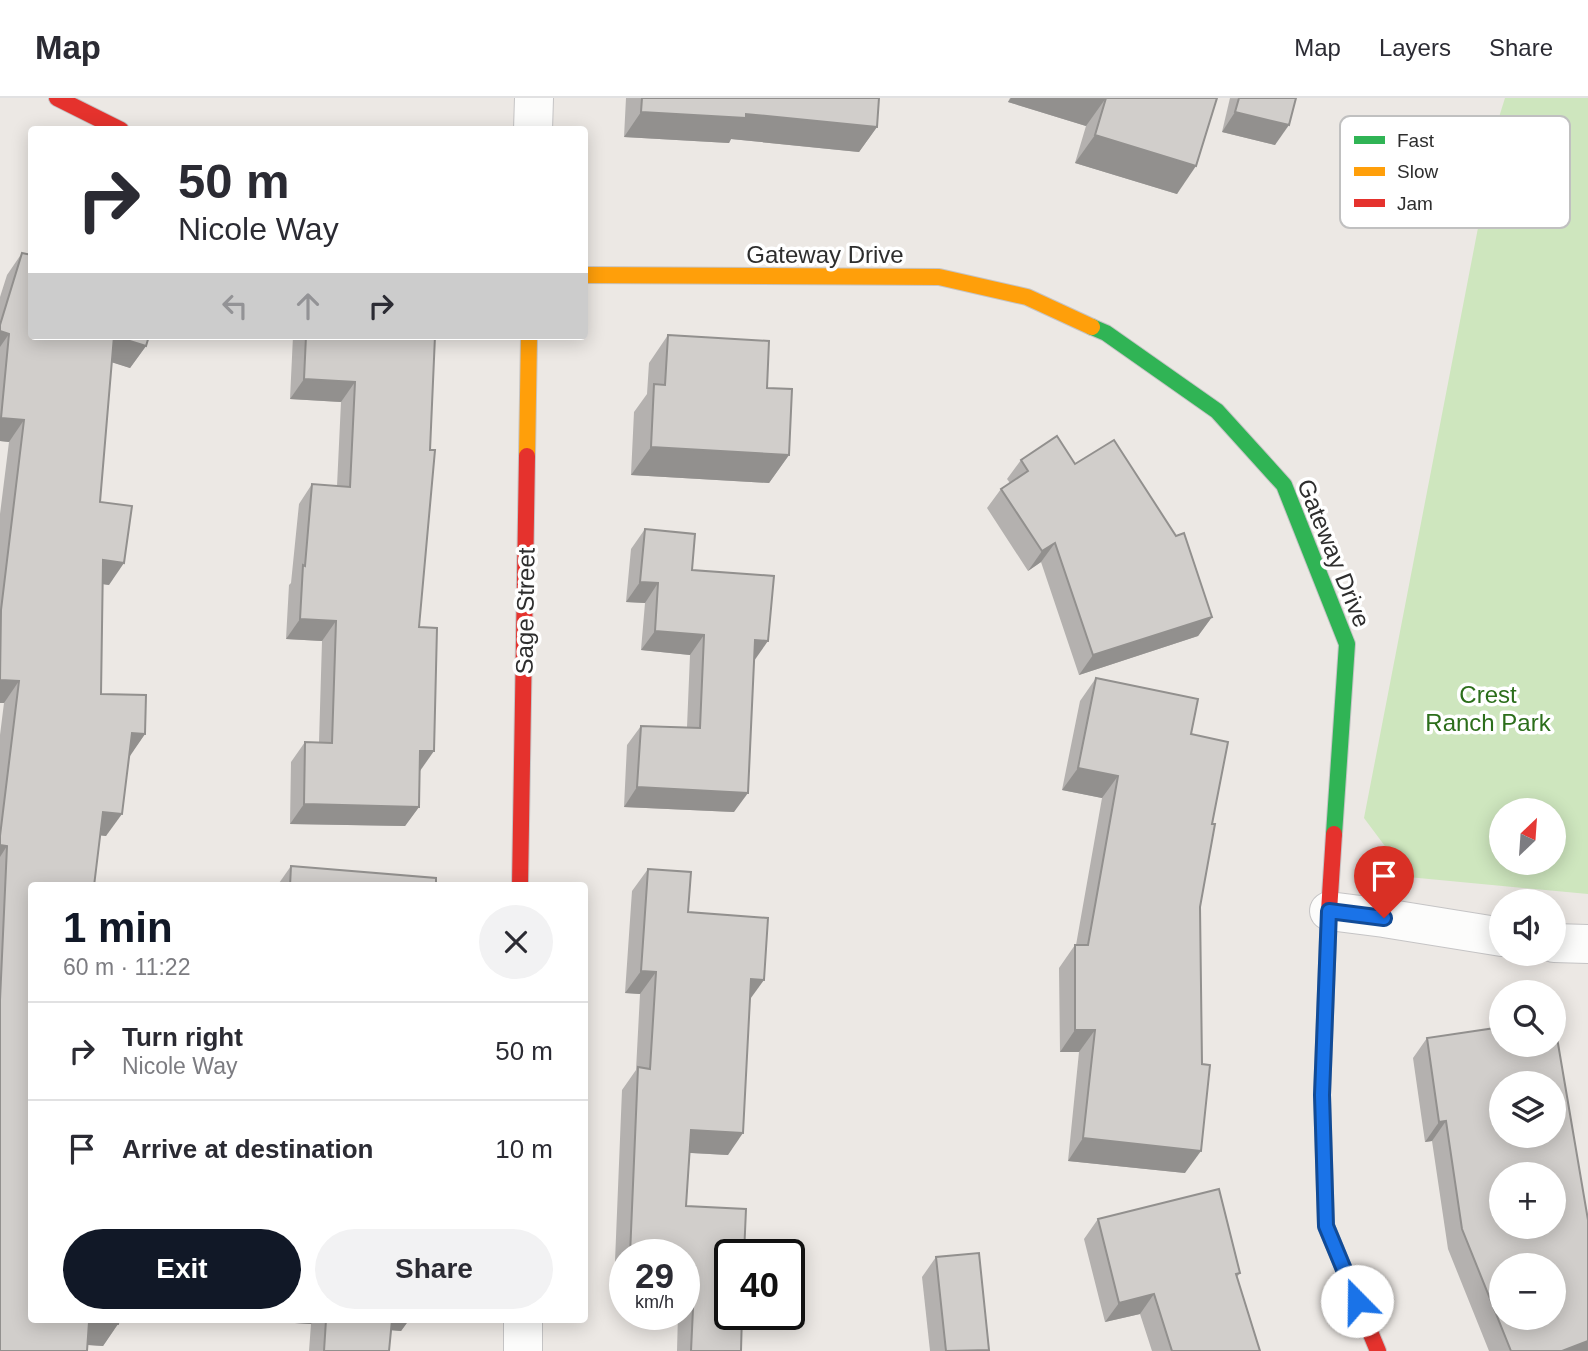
<!DOCTYPE html>
<html lang="en">
<head>
<meta charset="utf-8">
<style>
	body { margin:0; font-family:Helvetica,sans-serif; background:#f2f2f3; color:#2b2b33; height:100vh; display:flex; flex-direction:column; font-size:26px; white-space:nowrap }
	* { box-sizing:border-box; margin:0 }
	p { font-size:23px; color:#7c7c81 }
	.icon { flex:none; width:38px; height:38px; fill:none; stroke:currentColor; stroke-width:2; stroke-linecap:round; stroke-linejoin:round }
	.map { position:relative; flex:1; overflow:hidden }
	.panel { position:absolute; left:28px; top:784px; width:560px; height:441px; display:flex; flex-direction:column; background:#fff; border-radius:7px; box-shadow:0 4px 18px #0003 }
	.panel>* { flex:none }
	.hud { position:absolute; left:28px; top:28px; width:560px; height:214px; border-radius:7px; box-shadow:0 4px 18px #0003; background:#fff; color:#2b2b33; overflow:hidden }
	.needle { width:46px; rotate:25deg }
	.buttons { position:absolute; left:1489px; top:700px; display:grid; gap:14px }
	.buttons a { display:grid; place-items:center; width:77px; height:77px; border-radius:50%; background:#fff; box-shadow:0 4px 18px #0003; font-size:35px }
	.speed { position:absolute; left:609px; top:1141px; display:flex; gap:14px; font-size:35px; font-weight:700; text-align:center }
	.speed>* { display:grid; place-content:center; width:91px; height:91px; border-radius:50%; background:#fff; box-shadow:0 4px 18px #0003; line-height:1 }
	.speed small { font-size:18px; font-weight:400 }
	.speed .limit { border:4px solid #111; border-radius:10px; background:#fff; color:#111 }
	.pin { position:absolute; display:grid; place-items:center; width:60px; height:60px; color:#fff; margin:-72px -30px; border-radius:50% 50% 50% 0; rotate:-45deg; box-shadow:0 0 7px #0007 }
	.pin .icon { rotate:45deg }
	.me { position:absolute; width:77px; margin:-38px; rotate:338deg; stroke-linejoin:round; filter:drop-shadow(0 0 5px #0008) }
	.turn { display:flex; align-items:center; gap:24px; height:147px; padding:0 35px; font-size:32px }
	.turn .icon { width:91px; height:91px; stroke-width:2.5 }
	.turn b { display:block; font-size:49px; line-height:60px }
	.lanes { display:flex; align-items:center; height:66px; padding:0 35px; background:#0003; justify-content:center; gap:35px; direction:ltr }
	.lanes .off { opacity:.35 }
	.round { display:grid; place-items:center; flex:none; width:74px; height:74px; border-radius:37px; background:#f2f2f3 }
	.summary { display:flex; align-items:center; justify-content:space-between; height:119px; padding:0 35px }
	h1 { font-size:42px; font-weight:700; line-height:52px; color:#111827 }
	.cta { display:flex; gap:14px; margin-top:auto; padding:14px 35px }
	.cta a { flex:1; height:80px; border-radius:42px; background:#111827; color:#fff; font-size:28px; font-weight:700; line-height:80px; text-align:center }
	.cta a+a { background:#f2f2f3; color:#2b2b33 }
	ul { padding:0; list-style:none }
	li { display:flex; align-items:center; gap:21px; height:98px; padding:0 35px; border-top:2px solid #e1e1e2 }
	li div { flex:1 }
	li b { display:block; font-size:26px }
	li em { font-style:normal }
	header { display:flex; align-items:center; gap:42px; box-sizing:border-box; height:98px; padding:0 35px; background:#fff; border-bottom:2px solid #e1e1e2 }
	header strong { font-size:33px }
	nav { display:flex; gap:38px; margin-inline-start:auto; font-size:24px }
	.map>svg:first-child { display:block }
	.green { fill:#cee6be; fill-rule:evenodd }
	.lines { fill:none; stroke-linecap:round; stroke-linejoin:round }
	.street-casing { stroke:#c5c4c5; stroke-width:40 }
	.fast-casing { stroke:#c5c4c5; stroke-width:18 }
	.slow-casing { stroke:#c5c4c5; stroke-width:18 }
	.jam-casing { stroke:#c5c4c5; stroke-width:18 }
	.street { stroke:#fcfcfb; stroke-width:38 }
	.fast { stroke:#30b455; stroke-width:16 }
	.slow { stroke:#ff9f0a; stroke-width:16 }
	.jam { stroke:#e5322d; stroke-width:16 }
	.wall { fill:#b4b1af }
	.shaded-wall { fill:#92908e }
	.building { fill:#d1cecb; stroke:#92908e; stroke-width:2; fill-rule:evenodd }
	.route-casing { stroke:#114b97; stroke-width:18 }
	.route { stroke:#1a73e8; stroke-width:12 }
	.labels { text-anchor:middle; dominant-baseline:central; stroke-width:7; stroke-linejoin:round; paint-order:stroke }
	.street-label { font-size:24px; fill:#2e2e2e; stroke:#fff }
	.park-label { font-size:24px; fill:#2c6e1b; stroke:#fff }
	.key { fill:#fff; stroke:#c0c0c0; stroke-width:2 }
	.key-label { font-size:19px; fill:#2e2e2e }
</style>
</head>
<body>
<header>
<strong>Map</strong>
<nav><a>Map</a><a>Layers</a><a>Share</a></nav>
</header>
<div class="map">
<svg width="1588" height="1253" viewBox="0 0 1588 1253">
	<rect width="100%" height="100%" fill="#ece8e4"/>
	<path class="green" d="M1505 0H1588V796L1408 779 1364 720 1500 16ZM1502 712H1554V765H1502Z"/>
	<g class="lines">
		<g class="street-casing">
			<g id="street">
				<polyline points="533,32 534,0"/>
				<polyline points="1329,813 1384,820 1502,839"/>
				<polyline points="1554,845 1588,846"/>
				<polyline points="523,1222 523,1253"/>
			</g>
		</g>
		<g class="fast-casing">
			<polyline id="fast" points="1092,229 1106,235 1217,313 1284,387 1347,546 1334,736"/>
		</g>
		<g class="slow-casing">
			<g id="slow">
				<polyline points="584,177 939,179 1027,199 1092,229"/>
				<polyline points="527,358 529,238"/>
			</g>
		</g>
		<g class="jam-casing">
			<g id="jam">
				<polyline points="57,0 121,32"/>
				<polyline points="1334,736 1329,813 1322,997 1326,1128 1378,1253"/>
				<polyline points="520,788 527,358"/>
			</g>
		</g>
		<use href="#street" class="street"/>
		<use href="#fast" class="fast"/>
		<use href="#slow" class="slow"/>
		<use href="#jam" class="jam"/>
	</g>
	<g class="wall">
		<polygon points="626,0 879,0 877,29 859,54 731,41 729,45 624,39"/>
		<polygon points="1010,0 1217,0 1177,96 1075,65 1086,28 1008,4"/>
		<polygon points="1230,0 1296,0 1275,47 1222,34"/>
		<polygon points="22,155 146,248 130,270 112,264 100,404 109,487 103,486 101,596 145,636 129,658 106,738 100,737 32,788 118,1226 103,1248 88,1247 0,1253 0,637 4,605 0,605 0,416 9,344 0,343 0,199 7,177"/>
		<polygon points="668,237 767,290 789,357 769,385 631,377 634,314 647,296 649,265"/>
		<polygon points="293,238 435,238 419,529 419,709 405,728 290,726 291,664 305,644 319,644 322,543 286,541 289,487 291,485 299,406 312,386 337,388 341,304 290,301"/>
		<polygon points="1021,362 1075,366 1212,519 1198,538 1079,577 1041,464 1028,473 987,410 1001,391 1010,385 1007,381"/>
		<polygon points="645,431 692,472 754,563 734,714 624,709 627,647 641,628 687,629 690,557 641,552 645,505 626,504 631,451"/>
		<polygon points="1096,580 1191,636 1212,726 1200,809 1185,1075 1068,1063 1079,954 1060,954 1059,870 1075,847 1076,847 1102,700 1062,692 1080,603"/>
		<polygon points="291,768 436,788 277,788"/>
		<polygon points="648,771 688,814 750,902 728,1057 690,1055 686,1108 741,1253 677,1253 678,1216 684,1216 684,1157 625,1157 625,1189 614,1188 622,992 636,972 640,896 625,895 632,793"/>
		<polygon points="1427,940 1588,1253 1489,1253 1448,1151 1432,1043 1425,1044 1413,960"/>
		<polygon points="1098,1121 1240,1175 1237,1179 1260,1253 1152,1253 1140,1216 1105,1224 1084,1141"/>
		<polygon points="936,1159 988,1253 930,1253 922,1179"/>
		<polygon points="279,1222 409,1222 401,1233 391,1232 389,1253 309,1253 311,1226 279,1224"/>
	</g>
	<g class="shaded-wall">
		<polygon points="1011,0 1106,0 1086,28 1008,4"/>
		<polygon points="641,14 746,16 877,29 859,54 731,41 729,45 624,39"/>
		<polygon points="1235,14 1289,27 1275,47 1222,34"/>
		<polygon points="1095,37 1196,68 1177,96 1075,65"/>
		<polygon points="0,233 9,236 0,249"/>
		<polygon points="114,238 146,248 130,270 98,260"/>
		<polygon points="304,281 355,284 341,304 290,301"/>
		<polygon points="1,320 24,322 9,344 0,343 0,321"/>
		<polygon points="651,349 789,357 769,385 631,377"/>
		<polygon points="1055,445 1041,464 1028,473 1042,453"/>
		<polygon points="103,462 124,465 109,487 88,484"/>
		<polygon points="640,484 658,485 645,505 626,504"/>
		<polygon points="1212,519 1198,538 1079,577 1093,557"/>
		<polygon points="300,521 336,523 322,543 286,541"/>
		<polygon points="655,533 704,537 690,557 641,552"/>
		<polygon points="755,542 768,543 754,563 741,561"/>
		<polygon points="0,582 19,583 4,605 0,605"/>
		<polygon points="132,635 145,636 130,658 117,657"/>
		<polygon points="420,653 434,653 420,673"/>
		<polygon points="1078,670 1118,678 1102,700 1062,692"/>
		<polygon points="637,689 748,695 734,714 624,709"/>
		<polygon points="304,706 419,709 405,728 290,726"/>
		<polygon points="103,714 122,716 106,738 88,736"/>
		<polygon points="0,747 7,748 0,759"/>
		<polygon points="641,873 656,874 640,896 625,895"/>
		<polygon points="751,881 764,882 748,904"/>
		<polygon points="1075,932 1095,932 1079,954 1060,954"/>
		<polygon points="1446,1023 1432,1043 1425,1044 1439,1024"/>
		<polygon points="691,1032 743,1035 728,1057 675,1054"/>
		<polygon points="1083,1040 1201,1053 1185,1075 1068,1063"/>
		<polygon points="684,1168 695,1168 684,1184"/>
		<polygon points="625,1173 625,1189 614,1188"/>
		<polygon points="1154,1196 1140,1216 1105,1224 1119,1205"/>
		<polygon points="281,1222 314,1222 311,1226 279,1224"/>
		<polygon points="383,1222 409,1222 401,1233 376,1231"/>
		<polygon points="89,1224 118,1226 103,1248 74,1246"/>
		<polygon points="1588,1243 1588,1253 1562,1253"/>
	</g>
	<g class="building">
		<polygon points="642,0 879,0 877,29 746,16 746,20 641,14"/>
		<polygon points="1106,0 1217,0 1196,68 1095,37"/>
		<polygon points="1239,0 1296,0 1289,27 1235,14"/>
		<polygon points="22,155 32,157 32,238 149,238 146,248 114,238 100,404 132,408 124,465 103,462 101,596 146,597 145,636 132,635 122,716 103,714 94,788 32,788 32,1222 119,1222 118,1226 89,1224 87,1253 0,1253 0,902 7,748 0,747 0,738 19,583 0,582 1,512 24,322 1,320 9,236 0,233 0,227"/>
		<polygon points="668,237 769,243 767,290 792,291 789,357 651,349 654,286 665,287"/>
		<polygon points="306,238 435,238 430,352 435,352 419,529 437,530 434,653 420,653 419,709 304,706 305,644 332,645 336,523 300,521 303,467 305,468 312,386 350,389 355,284 304,281"/>
		<polygon points="1057,338 1075,366 1114,342 1176,438 1184,435 1212,519 1093,557 1055,445 1042,453 1001,391 1028,373 1021,362"/>
		<polygon points="645,431 695,436 692,472 774,478 768,543 755,542 748,695 637,689 641,628 700,630 704,537 655,533 658,485 640,484"/>
		<polygon points="1096,580 1198,601 1191,636 1228,644 1212,726 1215,726 1200,809 1202,966 1210,967 1201,1053 1083,1040 1095,932 1075,932 1075,847 1088,847 1118,678 1078,670"/>
		<polygon points="291,768 436,780 436,788 290,788"/>
		<polygon points="648,771 691,774 688,814 768,820 764,882 751,881 743,1035 691,1032 686,1108 746,1111 744,1157 730,1157 730,1216 742,1216 741,1253 691,1253 695,1168 684,1168 684,1157 630,1157 638,969 650,971 656,874 641,873"/>
		<path d="M1554 922 1588 1122V1243L1562 1253H1511L1462 1131 1446 1023 1439 1024 1427 940 1502 929V947H1554ZM1502 985H1554V1038H1502ZM1502 1076H1554V1129H1502ZM1502 1167H1554V1220H1502Z"/>
		<polygon points="1219,1091 1240,1175 1236,1176 1260,1253 1172,1253 1154,1196 1119,1205 1098,1121"/>
		<polygon points="979,1155 989,1252 946,1253 936,1159"/>
		<polygon points="326,1222 392,1222 389,1253 324,1253"/>
	</g>
	<g class="lines">
		<g class="route-casing">
			<polyline id="route" points="1357,1203 1326,1128 1322,997 1329,813 1384,820"/>
		</g>
		<use href="#route" class="route"/>
	</g>
	<g class="labels">
		<g class="street-label">
			<text x="825" y="156">Gateway Drive</text>
			<text transform="translate(1334 455) rotate(68)">Gateway Drive</text>
			<text transform="translate(525 513) rotate(-89)">Sage Street</text>
		</g>
		<g class="park-label">
			<text x="1488" y="596">Crest<tspan x="1488" dy="28">Ranch Park</tspan></text>
		</g>
	</g>
	<rect x="1340" y="18" width="230" height="112" rx="10" class="key"/>
	<rect x="1354" y="38" width="31" height="8" fill="#30b455"/>
	<rect x="1354" y="69" width="31" height="9" fill="#ff9f0a"/>
	<rect x="1354" y="101" width="31" height="8" fill="#e5322d"/>
	<g class="key-label">
		<text x="1397" y="49">Fast</text>
		<text x="1397" y="80">Slow</text>
		<text x="1397" y="112">Jam</text>
	</g>
</svg>
<div class="buttons">
<a><svg class="needle" viewBox="-14 -14 28 28"><path d="M0-13l5 13h-10z" fill="#e53935"/><path d="M0 13l5-13h-10z" fill="#7c7c81"/></svg></a>
<a><svg class="icon" aria-label="sound" viewBox="0 0 24 24"><path d="M4 9h4l5-4v14l-5-4H4zM17 9q2 3 0 6"/></svg></a>
<a><svg class="icon" aria-label="search" viewBox="0 0 24 24"><circle cx="10" cy="10" r="6"/><path d="M15 15l6 6"/></svg></a>
<a><svg class="icon" aria-label="layers" viewBox="0 0 24 24"><path d="M12 4l9 5-9 5-9-5zM3 14l9 5 9-5"/></svg></a>
<a>+</a>
<a>−</a>
</div>
<div class="speed"><div>29<small>km/h</small></div><div class="limit">40</div></div>
<div class="pin" style="left:1384px;top:820px;background:#d93025"><svg class="icon" aria-label="arrive" viewBox="0 0 24 24"><path d="M6 21V4h12l-3 4 3 4H6"/></svg></div>
<svg class="me" style="left:1357px;top:1203px" viewBox="-20 -20 40 40"><circle r="19" fill="#fff"/><path d="M0-13L10 11 0 6-10 11z" fill="#1a73e8"/></svg>
<div class="hud">
<div class="turn"><svg class="icon" aria-label="right" viewBox="0 0 24 24"><path d="M7 20v-9h11M14 6l5 5-5 5"/></svg><div><b>50 m</b>Nicole Way</div></div>
<div class="lanes"><svg class="icon off" aria-label="left" viewBox="0 0 24 24"><path d="M17 20v-9H6M10 6l-5 5 5 5"/></svg><svg class="icon off" aria-label="ahead" viewBox="0 0 24 24"><path d="M12 20V5M6 11l6-6 6 6"/></svg><svg class="icon" aria-label="right" viewBox="0 0 24 24"><path d="M7 20v-9h11M14 6l5 5-5 5"/></svg></div>
</div>
<section class="panel">
<div class="summary"><div><h1>1 min</h1><p>60 m · 11:22</p></div><a class="round"><svg class="icon" aria-label="close" viewBox="0 0 24 24"><path d="M6 6l12 12M18 6L6 18"/></svg></a></div>
<ul>
<li><svg class="icon" aria-label="right" viewBox="0 0 24 24"><path d="M7 20v-9h11M14 6l5 5-5 5"/></svg><div><b>Turn right</b><p>Nicole Way</p></div><em>50 m</em></li>
<li><svg class="icon" aria-label="arrive" viewBox="0 0 24 24"><path d="M6 21V4h12l-3 4 3 4H6"/></svg><div><b>Arrive at destination</b></div><em>10 m</em></li>
</ul>
<div class="cta"><a>Exit</a><a>Share</a></div>
</section>
</div>
</body>
</html>
